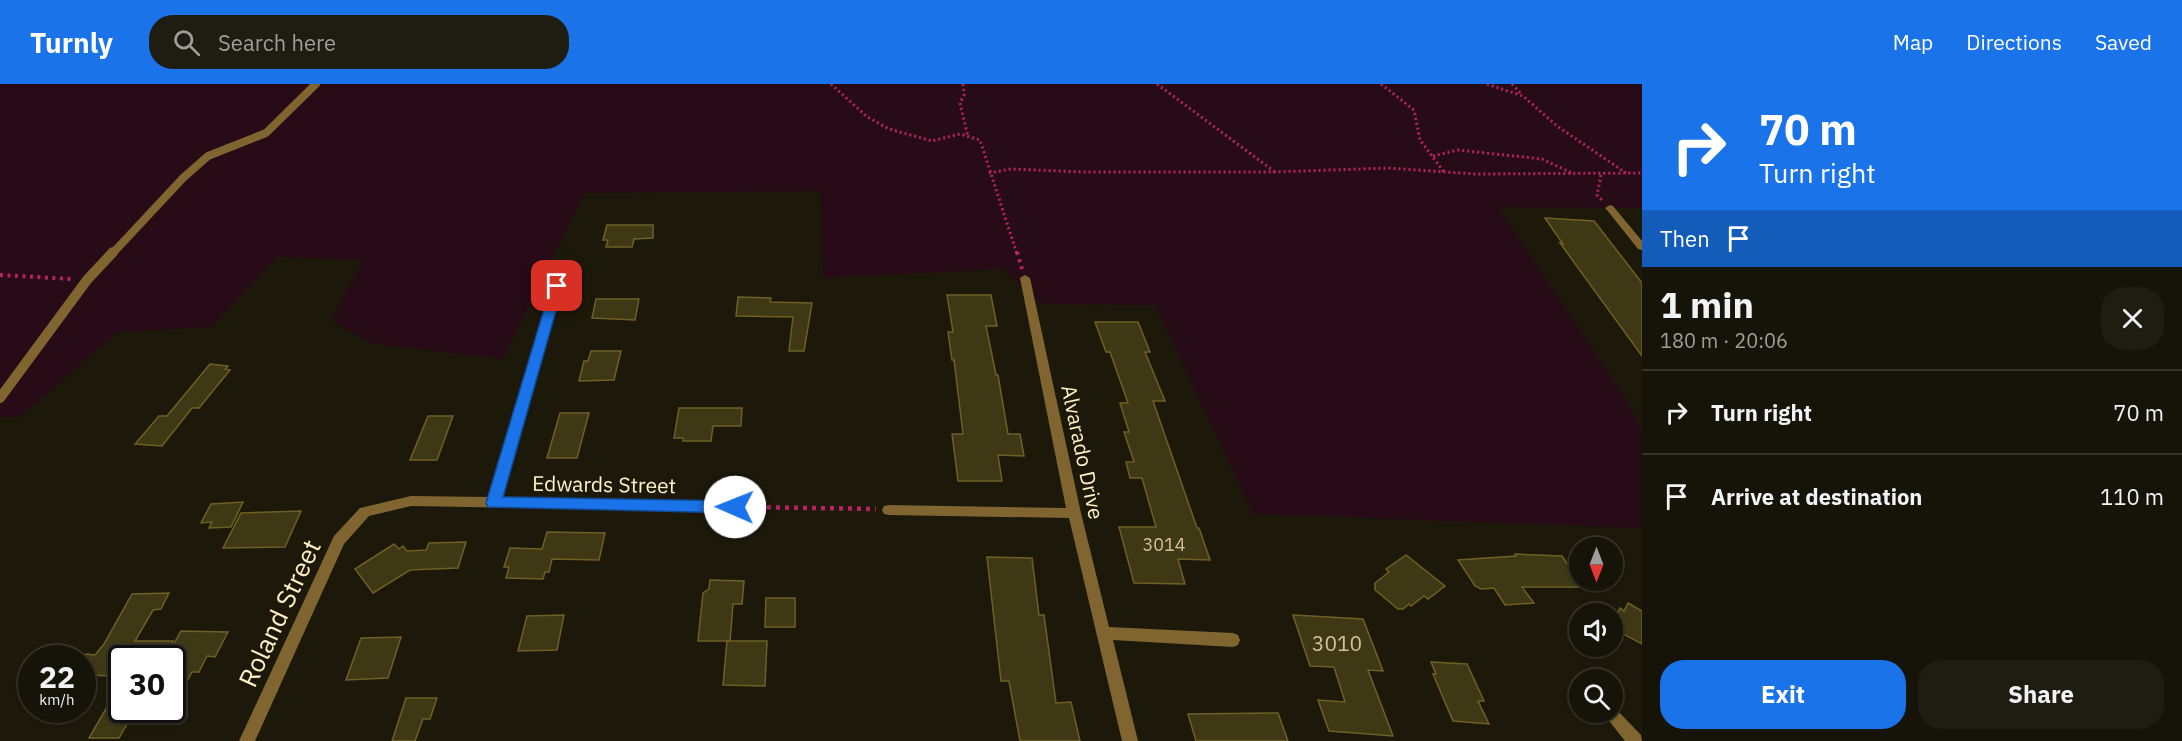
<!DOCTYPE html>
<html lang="en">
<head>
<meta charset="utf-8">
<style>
	body { margin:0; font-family:"IBM Plex Sans",sans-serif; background:#1f1c12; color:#f1f3f6; height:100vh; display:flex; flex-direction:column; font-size:22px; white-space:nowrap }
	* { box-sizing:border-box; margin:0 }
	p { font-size:20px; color:#9e9e9c }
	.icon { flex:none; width:33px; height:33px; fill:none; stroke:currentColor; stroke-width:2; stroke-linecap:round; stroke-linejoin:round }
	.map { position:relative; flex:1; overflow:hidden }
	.side { display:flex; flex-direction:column; background:#161308; width:540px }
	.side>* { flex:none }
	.banner { background:#1a73e8; color:#fff; overflow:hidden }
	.needle { width:39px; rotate:180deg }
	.tools { position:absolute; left:1569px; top:453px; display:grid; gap:12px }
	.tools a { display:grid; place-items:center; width:54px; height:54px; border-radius:50%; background:#161308; box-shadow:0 2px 4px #0004,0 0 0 2px #353229; font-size:30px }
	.speed { position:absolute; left:18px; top:561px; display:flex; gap:12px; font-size:30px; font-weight:700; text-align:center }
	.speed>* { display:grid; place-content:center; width:78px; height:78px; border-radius:50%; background:#161308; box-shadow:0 2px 4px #0004,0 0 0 2px #353229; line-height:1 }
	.speed small { font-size:15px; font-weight:400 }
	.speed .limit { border:3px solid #111; border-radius:9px; background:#fff; color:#111 }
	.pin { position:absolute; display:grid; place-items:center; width:51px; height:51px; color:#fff; margin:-26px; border-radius:12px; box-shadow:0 3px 9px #0006 }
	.me { position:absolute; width:66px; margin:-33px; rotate:271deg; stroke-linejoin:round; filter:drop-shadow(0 0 4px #0008) }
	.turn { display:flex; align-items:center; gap:21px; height:126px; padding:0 18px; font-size:27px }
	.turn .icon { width:78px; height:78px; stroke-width:2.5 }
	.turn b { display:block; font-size:42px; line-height:51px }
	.then { display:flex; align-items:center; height:57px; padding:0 18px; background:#0003; gap:12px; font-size:22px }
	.round { display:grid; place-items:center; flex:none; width:63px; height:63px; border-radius:24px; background:#1f1c12 }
	.summary { display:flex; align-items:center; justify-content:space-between; height:102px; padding:0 18px }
	h1 { font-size:36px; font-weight:700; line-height:45px }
	.primary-button { display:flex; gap:12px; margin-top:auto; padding:12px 18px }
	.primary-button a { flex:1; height:69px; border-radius:24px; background:#1a73e8; color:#fff; font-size:24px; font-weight:700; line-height:69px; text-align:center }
	.primary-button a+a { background:#1f1c12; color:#f1f3f6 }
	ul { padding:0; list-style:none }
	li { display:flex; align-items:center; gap:18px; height:84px; padding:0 18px; border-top:2px solid #353229 }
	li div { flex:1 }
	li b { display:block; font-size:22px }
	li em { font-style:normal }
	header { display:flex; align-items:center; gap:36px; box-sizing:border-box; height:84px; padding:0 30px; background:#1a73e8; color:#fff }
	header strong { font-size:28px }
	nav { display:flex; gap:33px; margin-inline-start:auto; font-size:21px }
	.search { width:420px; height:54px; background:#1f1c12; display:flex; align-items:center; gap:15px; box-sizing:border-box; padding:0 21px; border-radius:24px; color:#9e9e9c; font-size:22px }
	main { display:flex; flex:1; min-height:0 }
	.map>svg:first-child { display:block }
	.green { fill:#270c17 }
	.building { fill:#3f3814; stroke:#6e6024; stroke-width:1.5 }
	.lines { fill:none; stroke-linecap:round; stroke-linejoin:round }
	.path-far2 { stroke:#b72264; stroke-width:3; stroke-dasharray:2 3; stroke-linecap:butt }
	.path-far1 { stroke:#b72264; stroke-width:4; stroke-dasharray:3 4.5; stroke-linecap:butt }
	.path { stroke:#b72264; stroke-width:4.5; stroke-dasharray:4 5; stroke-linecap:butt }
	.service-far1 { stroke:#806530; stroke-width:8 }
	.service { stroke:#806530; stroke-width:10 }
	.minor { fill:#806530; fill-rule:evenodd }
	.route { fill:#1a73e8; stroke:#114b97; stroke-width:1.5 }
	.labels { text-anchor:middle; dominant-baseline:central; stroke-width:4.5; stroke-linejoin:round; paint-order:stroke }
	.number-label { font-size:18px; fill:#cfc299 }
	.street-label { font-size:21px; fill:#fff0c5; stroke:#1d190a }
	.near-number-label { font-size:21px; fill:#cfc299 }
	.near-street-label { font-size:26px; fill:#fff0c5; stroke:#1d190a }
</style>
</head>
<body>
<header>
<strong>Turnly</strong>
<div class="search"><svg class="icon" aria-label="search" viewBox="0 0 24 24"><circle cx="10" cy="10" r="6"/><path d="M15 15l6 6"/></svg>Search here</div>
<nav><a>Map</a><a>Directions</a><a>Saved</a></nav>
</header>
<main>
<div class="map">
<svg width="1642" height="657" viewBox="0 0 1642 657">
	<rect width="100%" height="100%" fill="#1d190a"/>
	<polygon class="green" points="0,0 1642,0 1642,124 1498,123 1627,317 1642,346 1642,444 1253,430 1155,221 1041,220 1002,185 823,194 820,107 585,109 503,275 375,260 331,237 363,176 278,173 211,243 118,248 20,333 0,333"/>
	<g class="building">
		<polygon points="1545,134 1594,137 1642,199 1642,272 1560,159 1563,160"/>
		<polygon points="607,141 653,141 653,154 634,155 632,163 606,163 608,156 603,156"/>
		<polygon points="947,211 991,211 997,242 986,242 996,291 998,291 1008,350 1020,350 1024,372 998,371 1002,397 958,397 952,350 963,350 954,276 952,276 948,248 953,248"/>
		<polygon points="738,213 771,214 770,218 812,219 804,267 789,267 793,233 736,232"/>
		<polygon points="596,215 639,215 635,236 592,234"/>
		<polygon points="1095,238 1138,238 1150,268 1145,268 1165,317 1153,317 1197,444 1199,444 1210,476 1178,475 1185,500 1134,499 1119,443 1156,443 1142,394 1130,394 1126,378 1134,378 1124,348 1129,348 1120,319 1128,319 1110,268 1106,268"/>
		<polygon points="591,267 621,267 614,296 579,297 584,277 588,277"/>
		<polygon points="210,280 228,282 225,285 230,286 199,324 192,324 162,362 135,360 159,332 167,332"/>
		<polygon points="679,324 742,324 741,342 713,342 711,357 683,357 683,354 674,354"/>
		<polygon points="560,329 589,329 577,374 547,374"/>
		<polygon points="428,332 453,332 437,376 410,376"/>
		<polygon points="243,418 231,443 209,444 212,438 201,439 211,420"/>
		<polygon points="301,427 285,463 223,464 241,429"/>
		<polygon points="547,448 605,449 599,476 552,475 549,488 545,488 543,495 506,494 509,483 504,483 510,464 542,465"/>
		<polygon points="466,458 458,484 410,486 373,509 355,485 394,460 399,465 403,462 407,467 426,466 429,459"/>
		<polygon points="1515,470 1562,472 1583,503 1522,503 1534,519 1505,521 1494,504 1481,505 1475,502 1458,476 1516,472"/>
		<polygon points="1406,471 1445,502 1428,515 1424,512 1411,522 1409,520 1403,525 1398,525 1375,506 1375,499 1389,488 1386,485"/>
		<polygon points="987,473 1032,474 1039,531 1044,531 1056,619 1071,618 1080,657 1020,657 1009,597 1001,597"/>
		<polygon points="710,496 744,497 742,520 733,520 730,557 698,557 703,509 709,505"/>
		<polygon points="169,509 161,525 153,526 135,557 173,557 163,574 122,574 122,585 117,592 82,591 82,576 86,570 95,571 104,560 132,510"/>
		<polygon points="766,514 795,514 795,543 765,543"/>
		<polygon points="1628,519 1642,527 1642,560 1612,544 1620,524 1624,527"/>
		<polygon points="564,531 557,566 518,567 527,532"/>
		<polygon points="1293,531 1363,535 1383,587 1368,586 1393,652 1329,647 1318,616 1345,618 1334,583 1310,582"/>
		<polygon points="181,547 228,548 215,573 207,572 199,588 192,588 185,601 172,601 172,563"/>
		<polygon points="401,553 388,594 346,596 361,554"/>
		<polygon points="727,557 767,557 765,602 723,601"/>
		<polygon points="1431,578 1467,580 1484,617 1478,617 1489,640 1453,637 1433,590 1436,590"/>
		<polygon points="122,597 122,626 135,626 119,654 89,654"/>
		<polygon points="406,614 437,614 430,635 423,635 415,657 392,657"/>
		<polygon points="1278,629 1288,657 1196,657 1188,630"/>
	</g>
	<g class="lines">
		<g class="path-far2">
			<polyline points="831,0 866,32 889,45 932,57 960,50 980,56 1017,170"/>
			<polyline points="963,0 964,11 960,19 968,53"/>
			<polyline points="1157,0 1275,88"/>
			<polyline points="1381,0 1414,26 1420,56 1444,88"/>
			<polyline points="1487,0 1523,12 1557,42 1626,89"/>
			<polyline points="1512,0 1522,11"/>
			<polyline points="1433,72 1458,66 1542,75 1574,90"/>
			<polyline points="989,89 1011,85 1083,88 1275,88 1388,84 1475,90 1642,89"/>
			<polyline points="1601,91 1597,111 1603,117"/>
		</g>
		<g class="path-far1">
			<polyline points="1017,168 1022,185"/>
			<polyline points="0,191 71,195"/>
		</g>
		<polyline class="path" points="749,423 876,425"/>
		<polyline class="service-far1" points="112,170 183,94 208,72 266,49 316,0"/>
		<polyline class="service" points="0,314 87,196 113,168"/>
		<g class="minor">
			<polygon points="1610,121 1613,122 1642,157 1642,166 1638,165 1607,126 1605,124"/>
			<polygon points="1025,191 1030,194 1081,429 1109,543 1233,549 1238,551 1240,556 1238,561 1233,563 1113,556 1138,657 1122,657 1069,434 889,431 884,430 882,426 884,422 889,421 1066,424 1020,194"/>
			<polygon points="557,199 562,202 502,413 735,418 740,419 742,423 740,427 735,428 411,422 369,432 344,460 255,657 239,657 334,452 360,424 411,412 489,413 552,202"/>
			<polygon points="1612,621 1641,651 1642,657 1625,657 1602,628 1612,628"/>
		</g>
	</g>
	<polygon class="route" points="557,199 563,202 503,413 735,417 740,419 742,423 740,427 735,429 488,423 486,419 551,202"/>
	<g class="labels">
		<g class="number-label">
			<text x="1164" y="460">3014</text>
		</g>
		<g class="street-label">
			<text transform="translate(1083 368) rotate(78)">Alvarado Drive</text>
			<text transform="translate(604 400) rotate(1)">Edwards Street</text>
		</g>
		<g class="near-number-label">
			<text x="1337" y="559">3010</text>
		</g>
		<g class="near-street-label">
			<text transform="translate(279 529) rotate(-65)">Roland Street</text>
		</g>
	</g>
</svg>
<div class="tools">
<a><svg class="needle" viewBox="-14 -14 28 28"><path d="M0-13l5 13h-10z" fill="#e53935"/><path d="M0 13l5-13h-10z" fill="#9e9e9c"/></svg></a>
<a><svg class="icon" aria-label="sound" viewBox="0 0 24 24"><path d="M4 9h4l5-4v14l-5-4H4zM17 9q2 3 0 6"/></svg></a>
<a><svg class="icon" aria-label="search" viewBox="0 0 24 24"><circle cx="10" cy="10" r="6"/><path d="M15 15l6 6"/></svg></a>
</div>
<div class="speed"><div>22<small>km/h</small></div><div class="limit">30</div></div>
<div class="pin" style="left:557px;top:202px;background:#d93025"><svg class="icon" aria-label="arrive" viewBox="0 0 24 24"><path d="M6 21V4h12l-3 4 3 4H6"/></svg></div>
<svg class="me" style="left:735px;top:423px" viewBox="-20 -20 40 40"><circle r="19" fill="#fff"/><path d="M0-13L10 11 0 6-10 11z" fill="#1a73e8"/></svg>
</div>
<section class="side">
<div class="banner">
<div class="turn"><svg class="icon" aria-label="right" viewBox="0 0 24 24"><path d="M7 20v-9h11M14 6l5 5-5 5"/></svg><div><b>70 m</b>Turn right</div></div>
<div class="then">Then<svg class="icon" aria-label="arrive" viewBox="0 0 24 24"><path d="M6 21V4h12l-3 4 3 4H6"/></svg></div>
</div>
<div class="summary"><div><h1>1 min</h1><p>180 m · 20:06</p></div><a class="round"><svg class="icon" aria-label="close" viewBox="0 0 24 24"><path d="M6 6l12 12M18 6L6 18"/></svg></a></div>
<ul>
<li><svg class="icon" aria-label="right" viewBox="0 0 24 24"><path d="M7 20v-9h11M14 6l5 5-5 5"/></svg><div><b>Turn right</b></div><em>70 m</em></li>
<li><svg class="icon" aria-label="arrive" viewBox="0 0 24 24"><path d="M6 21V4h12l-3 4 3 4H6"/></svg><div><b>Arrive at destination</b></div><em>110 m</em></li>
</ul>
<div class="primary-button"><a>Exit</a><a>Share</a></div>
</section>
</main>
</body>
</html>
